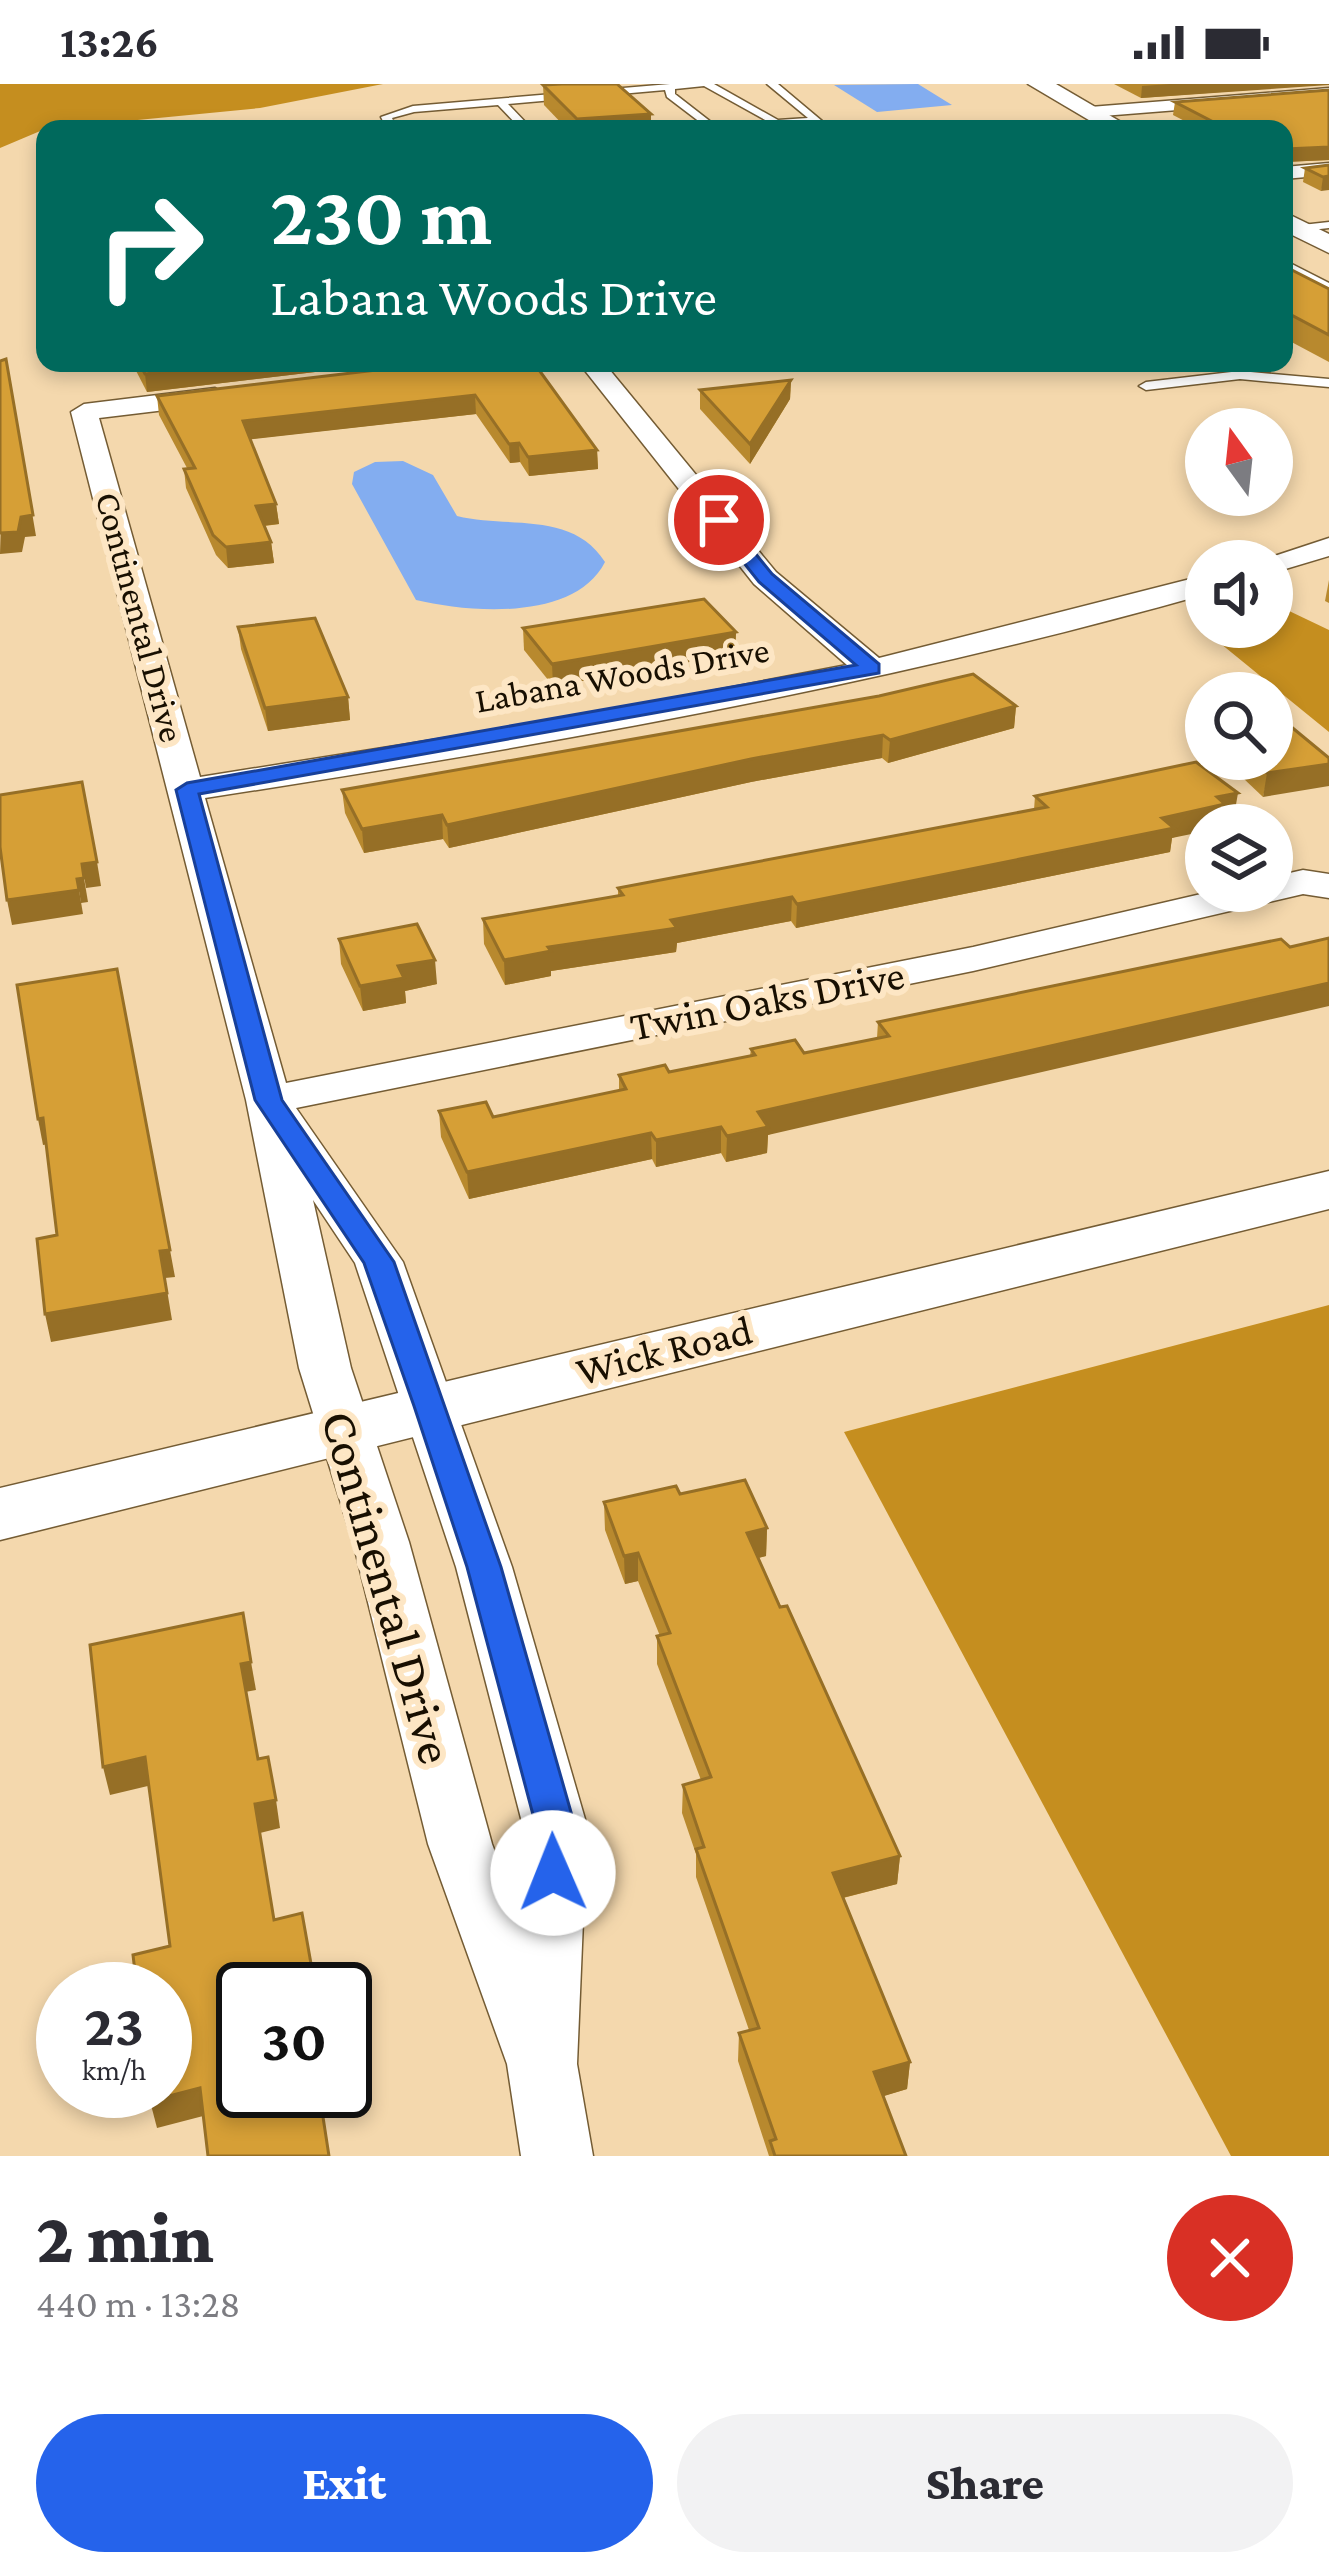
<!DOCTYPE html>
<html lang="en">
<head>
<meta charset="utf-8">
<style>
	body { margin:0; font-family:"Crimson Pro",serif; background:#f2f2f3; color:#2b2b33; height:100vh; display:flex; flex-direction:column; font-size:45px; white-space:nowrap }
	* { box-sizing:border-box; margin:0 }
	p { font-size:39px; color:#7c7c81 }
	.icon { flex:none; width:66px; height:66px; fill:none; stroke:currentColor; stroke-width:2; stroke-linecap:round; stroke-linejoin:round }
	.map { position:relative; height:2072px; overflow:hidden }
	.drawer { display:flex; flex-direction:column; background:#fff; flex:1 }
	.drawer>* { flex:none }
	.guide { position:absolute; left:36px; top:36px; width:1257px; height:252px; border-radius:24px; box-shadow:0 6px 18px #0003; background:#00695c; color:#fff; overflow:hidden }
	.needle { width:78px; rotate:345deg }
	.tools { position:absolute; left:1185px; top:324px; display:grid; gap:24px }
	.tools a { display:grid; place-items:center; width:108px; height:108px; border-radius:50%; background:#fff; box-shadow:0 6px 18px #0003; font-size:60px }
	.speed { position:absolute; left:36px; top:1878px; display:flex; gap:24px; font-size:60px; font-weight:700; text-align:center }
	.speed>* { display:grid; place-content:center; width:156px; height:156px; border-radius:50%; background:#fff; box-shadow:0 6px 18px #0003; line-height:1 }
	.speed small { font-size:30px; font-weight:400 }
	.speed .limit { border:6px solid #111; border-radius:18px; background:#fff; color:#111 }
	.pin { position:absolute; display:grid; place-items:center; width:102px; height:102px; color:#fff; margin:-51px; border:6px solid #fff; border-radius:50%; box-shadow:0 3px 12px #0007 }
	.me { position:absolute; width:132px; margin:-66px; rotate:359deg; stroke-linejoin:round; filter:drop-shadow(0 0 9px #0008) }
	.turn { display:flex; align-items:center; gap:42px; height:252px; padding:0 36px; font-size:54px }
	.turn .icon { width:156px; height:156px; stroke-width:2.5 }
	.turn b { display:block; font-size:84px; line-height:102px }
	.round { display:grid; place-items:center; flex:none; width:126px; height:126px; border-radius:63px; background:#f2f2f3 }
	.headline { display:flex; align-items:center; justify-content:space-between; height:204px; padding:0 36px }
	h1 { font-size:72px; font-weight:800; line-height:90px }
	.action { display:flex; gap:24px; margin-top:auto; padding:24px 36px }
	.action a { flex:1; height:138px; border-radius:72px; background:#2563eb; color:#fff; font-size:48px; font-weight:800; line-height:138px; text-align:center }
	.action a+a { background:#f2f2f3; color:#2b2b33 }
	.status { display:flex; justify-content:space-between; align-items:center; height:84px; padding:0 60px; background:#fff; direction:ltr }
	.status svg { height:33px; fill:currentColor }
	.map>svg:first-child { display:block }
	.forest { fill:#c58e1f }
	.water { fill:#83adf0 }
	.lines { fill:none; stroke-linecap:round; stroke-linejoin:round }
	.service-casing { stroke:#745c34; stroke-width:3 }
	.minor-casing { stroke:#745c34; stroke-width:3 }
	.tertiary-casing { stroke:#745c34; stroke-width:3 }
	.service { fill:#fff; fill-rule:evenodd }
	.minor { fill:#fff; fill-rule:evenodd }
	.tertiary { fill:#fff; fill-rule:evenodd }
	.wall { fill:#b8892e }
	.shaded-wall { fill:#966f26 }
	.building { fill:#d69f36; stroke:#966f26; stroke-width:3 }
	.route { fill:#2563eb; stroke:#184099; stroke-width:3 }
	.labels { text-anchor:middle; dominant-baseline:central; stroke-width:12; stroke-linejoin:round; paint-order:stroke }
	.far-street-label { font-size:36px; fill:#180f01; stroke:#fde6c4 }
	.street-label { font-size:42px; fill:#180f01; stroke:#fde6c4 }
	.near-street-label { font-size:51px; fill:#180f01; stroke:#fde6c4 }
</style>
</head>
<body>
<div class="status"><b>13:26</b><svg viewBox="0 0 49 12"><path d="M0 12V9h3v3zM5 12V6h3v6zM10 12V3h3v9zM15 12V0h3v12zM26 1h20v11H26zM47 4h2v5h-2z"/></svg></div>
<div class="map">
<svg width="1329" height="2072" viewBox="0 0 1329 2072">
	<rect width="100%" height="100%" fill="#f4d8ad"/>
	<g class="forest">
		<polygon points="0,0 383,0 260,24 45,45 0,64"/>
		<polygon points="1285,525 1329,546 1329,648 1199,542 1272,543 1272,528"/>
		<polygon points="1329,1221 1329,2072 1231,2072 844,1348"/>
	</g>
	<g class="water">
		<polygon points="918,0 952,21 877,28 834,1"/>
		<path d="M403 377 433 391 457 432C508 445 572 426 605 478 575 537 471 529 416 516L352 400 354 388 375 378Z"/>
	</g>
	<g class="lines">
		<g class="service-casing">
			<g id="service">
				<polygon points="670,0 714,0 778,36 808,34 767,0 778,0 822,37 776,42 704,2 675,5 675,10 720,45 709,45 667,13 665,6 508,20 532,45 521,45 498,21 414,28 392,34 397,45 387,45 381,33 413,22"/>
				<polygon points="1329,138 1329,144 1284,149 1284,143"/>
				<polygon points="1284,176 1329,199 1329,208 1284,185"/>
				<polygon points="1240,287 1329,295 1329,303 1240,295 1146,306 1139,302 1146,298"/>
			</g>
		</g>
		<g class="minor-casing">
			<g id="minor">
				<polygon points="1329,4 1329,14 1090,33 1081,28 1090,23"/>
				<polygon points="1329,79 1329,91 1284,95 1284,83"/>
				<path d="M579 279H604L776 488 879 574 1206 491V510C877 603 543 662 205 714L286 999 973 863 1214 807H1272V793L1303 786 1329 790V814L1303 810 973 887 296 1024 403 1178 512 1483 587 1742 577 1980 593 2072H521L507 1980 428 1760 353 1458 299 1284 246 1016 71 328 84 320 215 304 228 312 215 320 99 334 200 693 572 634 847 581 754 500ZM313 1116 355 1179 456 1483 523 1742 517 1826 492 1760 409 1458 351 1284Z"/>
				<polygon points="1329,454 1329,472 1272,489 1272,477 1259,477"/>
			</g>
		</g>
		<g class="tertiary-casing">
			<g id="tertiary">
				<polygon points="1028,0 1056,0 1133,45 1104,45"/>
				<polygon points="1284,128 1329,150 1329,169 1284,147"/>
				<polygon points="1329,1087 1329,1125 0,1456 0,1404"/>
			</g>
		</g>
		<use href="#service" class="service"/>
		<use href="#minor" class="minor"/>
		<use href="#tertiary" class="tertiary"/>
	</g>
	<g class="wall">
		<polygon points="1114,0 1329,0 1141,14"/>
		<polygon points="543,1 651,45 567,45 544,21"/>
		<polygon points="1329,6 1329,76 1284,78 1284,45 1200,45 1173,31 1175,18"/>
		<polygon points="1329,81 1321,107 1303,98 1305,84"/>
		<polygon points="1284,182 1329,205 1329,278 1284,254"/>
		<polygon points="132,279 391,279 147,308"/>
		<polygon points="436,279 597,366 598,385 529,392 520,378 510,379 476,330 250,355 276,420 279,440 265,442 271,458 274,479 228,484 216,471 186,404 184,385 187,384 159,331 157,312"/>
		<polygon points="791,296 790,315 750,380 700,325 700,306"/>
		<polygon points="1329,496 1329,519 1325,517"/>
		<polygon points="238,543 348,613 350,636 268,647 241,565"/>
		<polygon points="523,544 736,548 735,570 553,602 524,566"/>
		<polygon points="1016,622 1014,644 888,679 882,674 751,698 449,764 443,755 364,769 345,729 342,706"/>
		<polygon points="1223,675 1272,675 1263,713"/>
		<polygon points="1035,712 1234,732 1172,754 1170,768 796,844 791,837 677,859 676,868 551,887 551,892 505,901 484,860 483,835 618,812 618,804 1034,726"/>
		<polygon points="339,855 437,900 405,907 406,919 363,927 341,880"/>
		<polygon points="1281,855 768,1051 767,1069 726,1078 721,1069 656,1083 652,1075 469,1115 441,1053 439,1027 493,1033 619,1006 619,991 669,988 750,972 751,965 804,969 877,954 878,938"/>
		<polygon points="680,1410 767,1444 766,1472 758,1474 900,1772 897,1800 843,1814 910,1978 907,2005 883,2012 906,2072 769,2072 738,1977 739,1949 749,1946 696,1793 696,1770 682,1729 683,1701 701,1696 657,1580 657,1552 660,1552 638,1497 625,1500 605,1446 604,1418"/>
	</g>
	<g class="shaded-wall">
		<polygon points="1170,0 1329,0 1329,1 1141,14 1142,2"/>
		<polygon points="651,30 651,45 577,45 577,35"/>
		<polygon points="1329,63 1329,76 1284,78 1286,65"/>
		<polygon points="1329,92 1329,106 1321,107 1323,93"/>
		<polygon points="6,275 36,452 25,453 22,468 0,470"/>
		<polygon points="236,279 391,279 147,308 145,290"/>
		<polygon points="791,296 790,315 750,380 750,360"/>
		<polygon points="475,311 476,330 245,356 243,337"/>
		<polygon points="519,359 520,378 510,379 509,360"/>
		<polygon points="597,366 598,385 529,392 528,373"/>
		<polygon points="276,420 279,440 259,442 256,422"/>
		<polygon points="271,458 274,479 228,484 226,463"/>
		<polygon points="736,548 735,570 553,602 552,580"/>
		<polygon points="348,613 350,636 268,647 265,624"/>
		<polygon points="1016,622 1014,644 888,679 890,656"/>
		<polygon points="883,651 882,674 751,698 449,764 447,741 751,675"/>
		<polygon points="1329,680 1329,702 1263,713 1267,689"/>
		<polygon points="1238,709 1234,732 1223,735 1222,741 1206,741 1206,747 1172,754 1170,768 796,844 797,820 1162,734 1217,713"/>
		<polygon points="442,731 443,755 364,769 362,745"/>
		<polygon points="97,778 101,802 86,804 82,780"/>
		<polygon points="84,794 88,818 81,819 77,795"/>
		<polygon points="79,806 83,830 12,841 7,816"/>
		<polygon points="792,813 791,837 677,859 676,868 551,887 551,892 505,901 504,876 548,863 671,836"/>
		<polygon points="435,876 437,900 405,907 406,919 363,927 360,902 398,882"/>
		<polygon points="1329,899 1329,922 768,1051 767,1069 726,1078 727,1052 758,1028"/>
		<polygon points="43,1034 49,1060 43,1061 38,1035"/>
		<polygon points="721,1043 721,1069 656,1083 656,1056"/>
		<polygon points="651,1049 652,1075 469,1115 467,1088"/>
		<polygon points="170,1166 175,1193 165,1194 172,1236 51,1258 45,1230 160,1167"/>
		<polygon points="767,1444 766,1472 746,1477 747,1449"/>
		<polygon points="638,1469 638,1497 625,1500 624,1472"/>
		<polygon points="251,1578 256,1606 245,1608 241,1580"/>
		<polygon points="145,1673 152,1701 110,1711 103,1683"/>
		<polygon points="276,1716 280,1744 260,1749 255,1720"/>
		<polygon points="900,1772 897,1800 830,1817 833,1789"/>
		<polygon points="313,1891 316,1905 304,1905 302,1894"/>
		<polygon points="910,1978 907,2005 871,2016 874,1988"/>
		<polygon points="200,2004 207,2031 157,2044 150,2017"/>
	</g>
	<g class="building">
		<polygon points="562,0 617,0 651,30 577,35 543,1"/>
		<polygon points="1329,6 1329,63 1286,65 1284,68 1284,45 1227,45 1175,18"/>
		<polygon points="1329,81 1329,92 1323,93 1305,84"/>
		<polygon points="1284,182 1329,205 1329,251 1284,227"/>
		<polygon points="6,275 33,431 21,433 18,448 0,449 0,277"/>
		<polygon points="139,279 236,279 145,290"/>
		<polygon points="436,279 534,279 597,366 528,373 519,359 509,360 475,311 243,337 276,420 256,422 271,458 226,463 213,451 184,385 195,384 157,312"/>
		<polygon points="791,296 750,360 700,306"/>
		<polygon points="704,515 736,548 552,580 523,544"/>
		<polygon points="315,534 348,613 265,624 238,543"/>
		<polygon points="973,590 1016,622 890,656 883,651 751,675 447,741 442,731 362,745 342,706 879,612"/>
		<polygon points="1289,641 1329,674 1329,680 1267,689 1252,675 1272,675 1272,643"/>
		<polygon points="1196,678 1238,709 1217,713 1225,720 1162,734 1174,744 797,820 792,813 671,836 677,844 548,863 551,867 504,876 483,835 623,811 618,804 1047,723 1035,712"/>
		<polygon points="82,698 97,778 82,780 84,794 77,795 79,806 7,816 0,763 0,711"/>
		<polygon points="417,840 435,876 398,882 404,894 360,902 339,855"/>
		<polygon points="1329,854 1329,899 758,1028 768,1043 727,1052 721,1043 656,1056 651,1049 467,1088 439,1027 486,1018 493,1033 626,1005 619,991 665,981 669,988 755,971 751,965 795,956 804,969 889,952 878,938 1281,855 1290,863"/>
		<polygon points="117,885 170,1166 160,1167 167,1209 45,1230 37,1155 57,1151 43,1034 38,1035 17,901"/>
		<polygon points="745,1396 767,1444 747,1449 780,1523 787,1522 900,1772 833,1789 910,1978 874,1988 906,2072 775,2072 770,2057 776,2055 739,1949 759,1944 696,1765 704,1763 683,1701 711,1693 657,1552 670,1549 638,1469 624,1472 604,1418 676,1402 680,1410"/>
		<polygon points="243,1529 251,1578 241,1580 258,1675 268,1673 276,1716 255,1720 274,1836 302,1829 313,1891 302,1894 304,1905 243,1905 243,2007 319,2007 329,2072 208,2072 200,2004 150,2017 149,2007 165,2007 165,1905 137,1905 133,1871 170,1862 145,1673 103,1683 90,1561"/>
	</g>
	<polygon class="route" points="713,433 726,433 772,490 879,580 879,589 199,710 282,1016 394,1178 501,1483 575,1742 567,1801 553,1806 539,1801 533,1789 536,1742 467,1483 414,1322 364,1179 255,1016 176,706 187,699 856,581 759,498 713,440"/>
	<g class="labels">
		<g class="far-street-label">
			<text transform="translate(140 533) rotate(75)">Continental Drive</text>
			<text transform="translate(622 591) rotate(-10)">Labana Woods Drive</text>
		</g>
		<g class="street-label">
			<text transform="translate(767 916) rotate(-11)">Twin Oaks Drive</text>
			<text transform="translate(664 1266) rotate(-14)">Wick Road</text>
		</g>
		<g class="near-street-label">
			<text transform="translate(388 1503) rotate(74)">Continental Drive</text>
		</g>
	</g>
</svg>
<div class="tools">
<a><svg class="needle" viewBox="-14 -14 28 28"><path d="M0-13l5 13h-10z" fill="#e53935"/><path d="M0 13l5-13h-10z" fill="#7c7c81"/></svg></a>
<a><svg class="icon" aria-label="sound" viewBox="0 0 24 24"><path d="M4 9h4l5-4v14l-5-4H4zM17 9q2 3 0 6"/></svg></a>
<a><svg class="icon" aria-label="search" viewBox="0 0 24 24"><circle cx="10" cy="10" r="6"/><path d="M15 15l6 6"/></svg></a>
<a><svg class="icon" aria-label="layers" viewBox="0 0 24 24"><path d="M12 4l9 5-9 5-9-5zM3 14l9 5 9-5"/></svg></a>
</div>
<div class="speed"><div>23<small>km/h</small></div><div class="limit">30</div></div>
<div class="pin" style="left:719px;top:436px;background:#d93025"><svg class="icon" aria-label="arrive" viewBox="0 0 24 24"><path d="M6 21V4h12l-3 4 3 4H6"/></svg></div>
<svg class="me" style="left:553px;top:1789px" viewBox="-20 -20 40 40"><circle r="19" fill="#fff"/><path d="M0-13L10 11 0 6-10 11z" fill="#2563eb"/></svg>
<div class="guide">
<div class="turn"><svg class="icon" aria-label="right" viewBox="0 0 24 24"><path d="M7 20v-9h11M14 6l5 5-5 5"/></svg><div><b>230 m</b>Labana Woods Drive</div></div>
</div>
</div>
<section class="drawer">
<div class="headline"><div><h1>2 min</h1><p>440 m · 13:28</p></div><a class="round" style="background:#d93025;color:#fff"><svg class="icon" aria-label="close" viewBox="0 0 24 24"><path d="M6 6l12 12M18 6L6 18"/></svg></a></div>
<div class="action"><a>Exit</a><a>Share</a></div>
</section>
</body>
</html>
